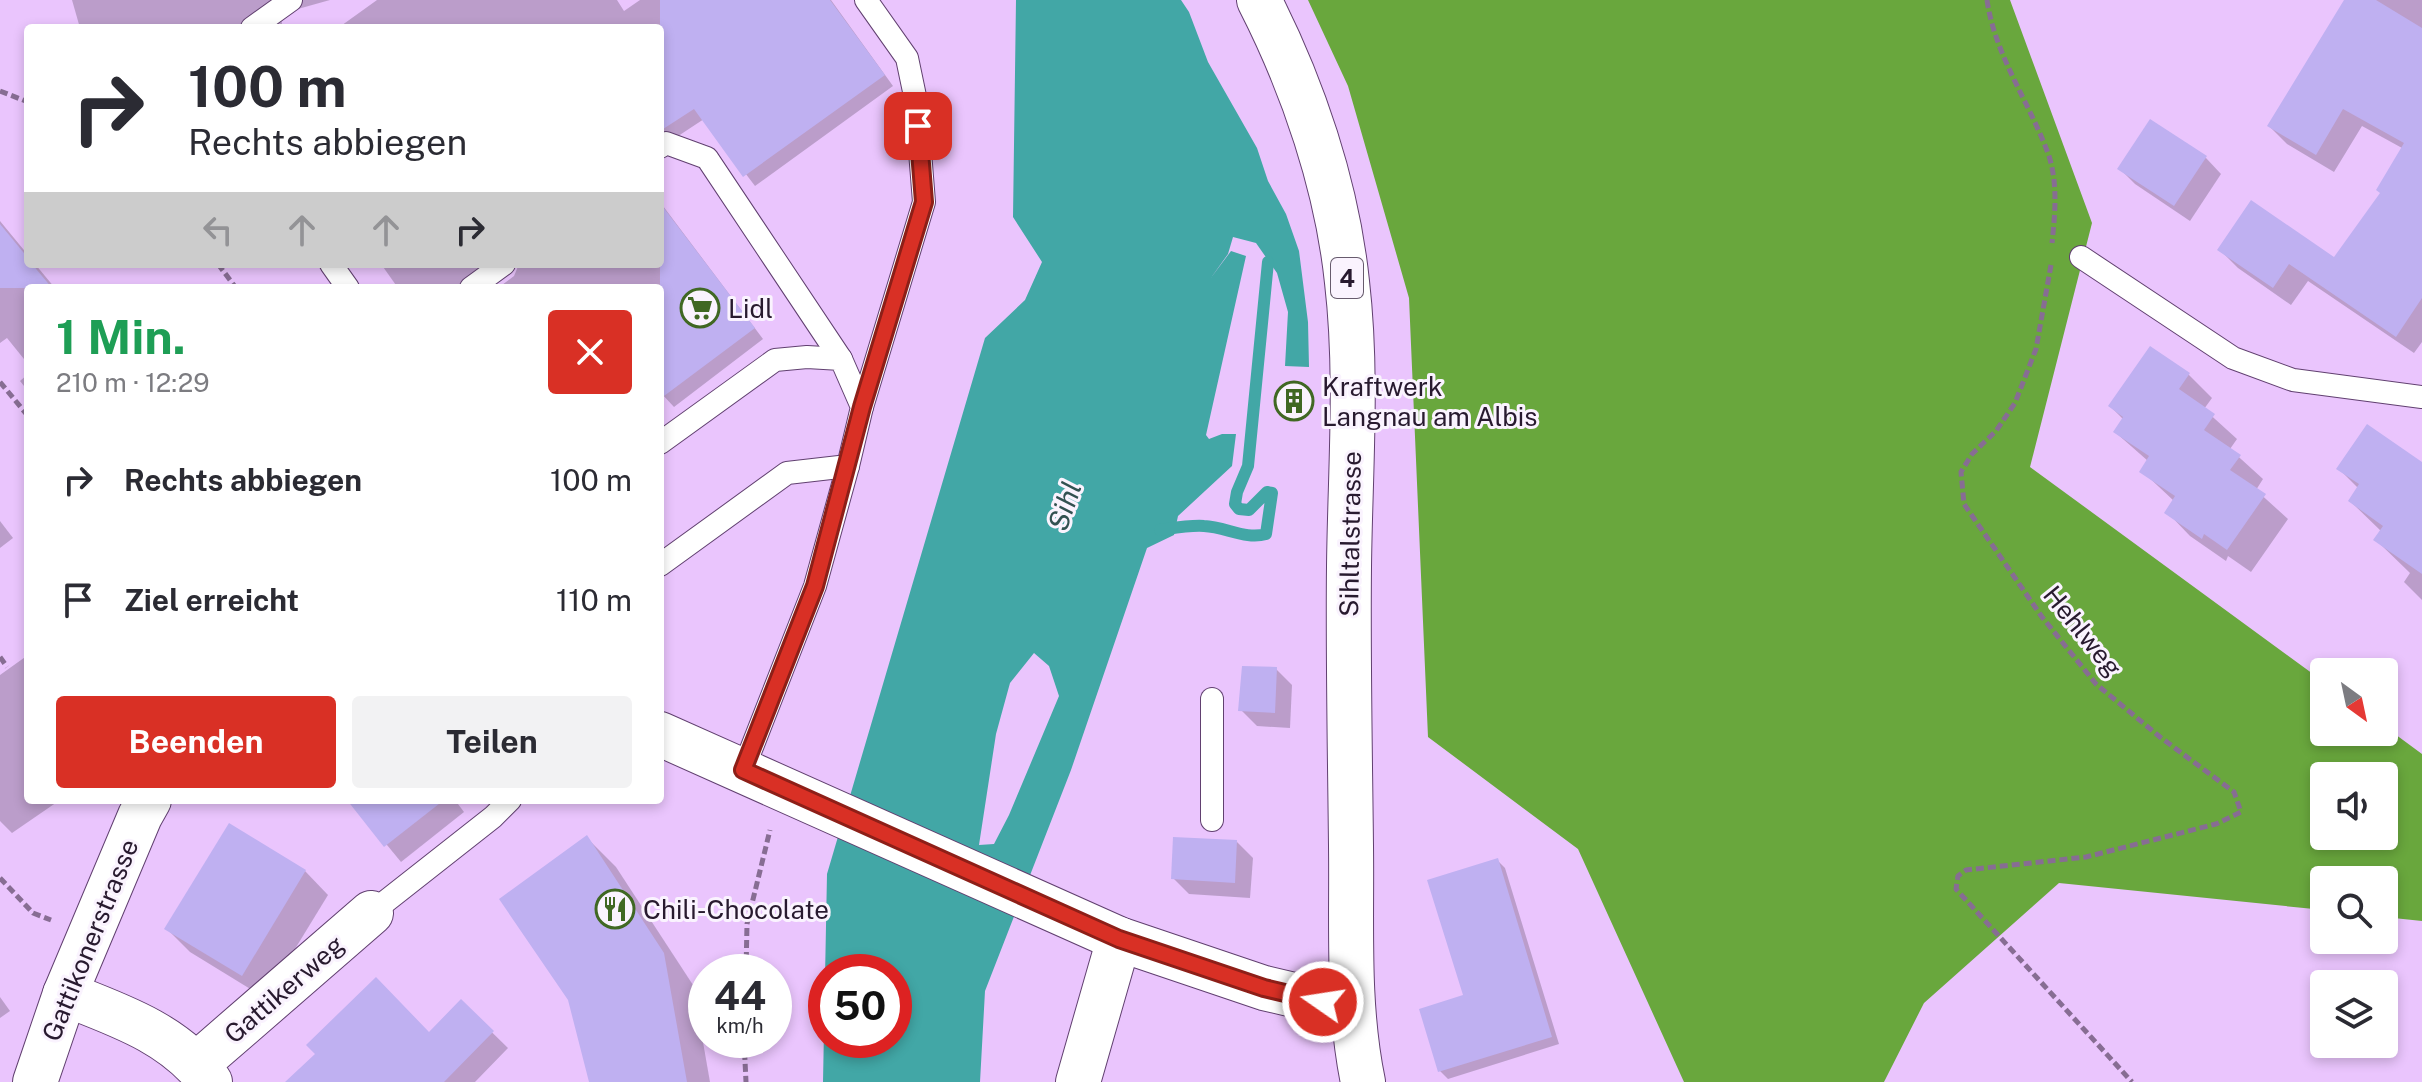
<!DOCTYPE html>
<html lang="de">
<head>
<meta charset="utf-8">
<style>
	body { margin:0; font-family:"Public Sans",sans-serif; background:#f2f2f3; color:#2b2b33; height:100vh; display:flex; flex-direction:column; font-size:30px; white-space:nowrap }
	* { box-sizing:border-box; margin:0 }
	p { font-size:26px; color:#7c7c81 }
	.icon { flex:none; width:44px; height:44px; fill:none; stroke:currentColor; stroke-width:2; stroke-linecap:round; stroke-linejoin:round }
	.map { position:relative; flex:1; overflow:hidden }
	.side { position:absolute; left:24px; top:284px; width:640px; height:520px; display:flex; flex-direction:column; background:#fff; border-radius:8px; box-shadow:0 4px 12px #0003 }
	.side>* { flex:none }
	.guide { position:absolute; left:24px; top:24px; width:640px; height:244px; border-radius:8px; box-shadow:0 4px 12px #0003; background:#fff; color:#2b2b33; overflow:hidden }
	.needle { width:52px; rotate:147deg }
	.controls { position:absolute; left:2310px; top:658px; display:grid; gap:16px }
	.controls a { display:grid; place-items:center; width:88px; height:88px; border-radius:8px; background:#fff; box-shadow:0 4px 12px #0003; font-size:40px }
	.speed { position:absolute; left:688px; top:954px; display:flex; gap:16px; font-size:40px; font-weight:700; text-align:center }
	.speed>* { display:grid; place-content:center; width:104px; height:104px; border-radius:50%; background:#fff; box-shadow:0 4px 12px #0003; line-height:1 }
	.speed small { font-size:20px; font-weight:400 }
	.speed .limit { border:12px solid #d22; background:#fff; color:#111 }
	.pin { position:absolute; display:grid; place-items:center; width:68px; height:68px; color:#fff; margin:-34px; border-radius:16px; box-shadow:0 4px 12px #0006 }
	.me { position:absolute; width:88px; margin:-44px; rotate:283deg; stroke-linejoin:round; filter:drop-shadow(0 0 6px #0008) }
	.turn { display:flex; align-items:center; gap:28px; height:168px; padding:0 32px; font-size:36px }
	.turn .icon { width:104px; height:104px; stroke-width:2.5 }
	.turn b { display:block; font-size:56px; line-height:68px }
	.lanes { display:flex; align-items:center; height:76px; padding:0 32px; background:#0003; justify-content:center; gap:40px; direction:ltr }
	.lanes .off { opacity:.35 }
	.round { display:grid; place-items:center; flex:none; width:84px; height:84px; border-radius:8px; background:#f2f2f3 }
	.head { display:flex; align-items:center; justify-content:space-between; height:136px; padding:0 32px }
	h1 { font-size:48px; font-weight:700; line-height:60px; color:#1e9e55 }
	.button { display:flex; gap:16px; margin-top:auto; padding:16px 32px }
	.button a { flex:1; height:92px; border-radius:8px; background:#d93025; color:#fff; font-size:32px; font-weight:700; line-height:92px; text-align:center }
	.button a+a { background:#f2f2f3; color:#2b2b33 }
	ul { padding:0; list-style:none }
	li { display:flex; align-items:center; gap:24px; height:120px; padding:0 32px }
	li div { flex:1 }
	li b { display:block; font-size:30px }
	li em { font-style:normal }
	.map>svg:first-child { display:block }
	.forest { fill:#69a73d; fill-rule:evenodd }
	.water { fill:#42a7a6; fill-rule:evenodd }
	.shadow { fill:#0003 }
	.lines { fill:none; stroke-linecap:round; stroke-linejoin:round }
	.stream { stroke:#42a7a6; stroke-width:12 }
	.building { fill:#bfb0f1 }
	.service-casing { stroke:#614070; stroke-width:24 }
	.minor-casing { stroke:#614070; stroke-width:46 }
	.secondary-casing { stroke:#614070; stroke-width:46 }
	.primary-casing { stroke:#614070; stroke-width:46 }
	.path { stroke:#876d93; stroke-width:5; stroke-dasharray:8 4; stroke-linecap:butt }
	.service { stroke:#fff; stroke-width:22 }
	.minor { stroke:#fff; stroke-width:44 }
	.secondary { stroke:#fff; stroke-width:44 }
	.primary { stroke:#fff; stroke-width:44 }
	.route-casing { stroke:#8d1f18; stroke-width:20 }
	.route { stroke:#d93025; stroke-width:14 }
	.labels { text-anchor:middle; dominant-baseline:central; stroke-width:6; stroke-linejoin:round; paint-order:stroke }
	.shield { fill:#faf3fe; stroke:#675b6d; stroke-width:2 }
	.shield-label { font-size:24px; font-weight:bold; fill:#281a2f }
	.poi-label { font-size:26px; fill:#281a2f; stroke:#faf3fe; text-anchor:start }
	.street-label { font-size:26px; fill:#281a2f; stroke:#faf3fe }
	.water-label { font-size:28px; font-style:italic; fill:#325151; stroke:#faf3fe }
</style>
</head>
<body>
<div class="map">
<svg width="2422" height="1082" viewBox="0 0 2422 1082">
	<rect width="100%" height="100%" fill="#eac5fd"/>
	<path class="forest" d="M1308 0H2010L2092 223 2030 467 2324 682V732H2384V726L2422 754V921L2384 917V880H2324V910L2059 883 1924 1003 1884 1082H1684L1578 849 1428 737 1409 298 1348 86ZM2324 776H2384V836H2324Z"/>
	<path class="water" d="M1016 0H1181L1189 12 1208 62 1257 148 1268 181 1286 214 1299 251 1308 322 1309 367 1285 366 1288 312 1277 273 1256 243 1233 237 1228 254 1210 279 1231 251 1246 256 1206 435 1209 439 1222 434H1236L1232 466 1178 516 1174 535 1147 548 1071 770 985 991 980 1082H823L827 874 985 338 1025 300 1042 262 1013 217ZM1034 653 1049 666 1059 696 1009 815 994 844 979 845 996 734 1010 683ZM826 972H894V1040H826Z"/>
	<g class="shadow">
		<polygon points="72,0 330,0 280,14 283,28 80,28"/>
		<polygon points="377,0 617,0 624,11 640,0 831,0 893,86 755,186 704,119 660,148 660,28 338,28"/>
		<polygon points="2346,0 2422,0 2422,342 2414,353 2308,281 2291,305 2238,268 2219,249 2335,260 2381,193 2402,148 2362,126 2334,172 2287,144 2269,126"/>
		<polygon points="2206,158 2221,174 2190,221 2135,184 2119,168"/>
		<polygon points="660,202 763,339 674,407 660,392 660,288 498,288 514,276 519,264 660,264"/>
		<polygon points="0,221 28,255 28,264 35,264 55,288 28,288 28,364 7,338 0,343"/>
		<polygon points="381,264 504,264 472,288 398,288"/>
		<polygon points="2150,349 2189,375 2212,398 2204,409 2237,439 2230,449 2263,479 2256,490 2288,519 2251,572 2228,556 2226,561 2190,536 2167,512 2174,501 2142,471 2148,461 2115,432 2123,419 2110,406"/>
		<polygon points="28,374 28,391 20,381"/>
		<polygon points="2422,464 2422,600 2404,582 2410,573 2376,540 2382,532 2350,501 2359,489 2339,469"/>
		<polygon points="0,521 13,538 0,548"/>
		<polygon points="28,655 28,800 60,800 12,833 0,821 0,675"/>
		<polygon points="1276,669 1292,685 1290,728 1257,726 1241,710"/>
		<polygon points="350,800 455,800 464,812 401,862"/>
		<polygon points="587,838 616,867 693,985 710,1082 591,1082"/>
		<polygon points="1237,842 1253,858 1250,898 1189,894 1173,878"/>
		<polygon points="1497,860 1505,868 1559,1044 1448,1079 1440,1071 1465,996"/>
		<polygon points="305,871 328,895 265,998 190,952 167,929"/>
		<polygon points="0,997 10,1011 0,1018"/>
		<polygon points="461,1002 508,1048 475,1082 288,1082 430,1035"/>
	</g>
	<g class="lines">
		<path class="stream" d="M1160 530C1174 528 1190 525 1204 526 1226 527 1246 540 1266 534L1272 493 1267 492 1249 510 1239 509 1235 504 1237 492 1248 466 1268 262"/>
	</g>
	<g class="building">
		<polygon points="660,0 830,0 885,75 743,177 694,109 660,131"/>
		<polygon points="2344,0 2376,0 2422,28 2422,298 2396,337 2289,264 2273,288 2217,250 2251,200 2334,257 2380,193 2376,190 2404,143 2343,109 2316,155 2267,126"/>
		<polygon points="2150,119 2207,156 2174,206 2117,169"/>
		<polygon points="660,203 755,328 660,399"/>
		<polygon points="0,224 28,258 28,264 32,264 52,288 0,288"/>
		<polygon points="2150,346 2190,373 2179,389 2215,414 2204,430 2241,455 2230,470 2266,494 2227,550 2204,534 2202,539 2164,513 2175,496 2139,472 2149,456 2113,432 2123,417 2108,406"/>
		<polygon points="2367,424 2422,462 2422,574 2373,540 2383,526 2348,501 2359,484 2336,469"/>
		<polygon points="1242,666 1277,667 1275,713 1238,711"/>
		<polygon points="347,800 444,800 384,847"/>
		<polygon points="229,823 306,870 242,976 164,929"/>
		<polygon points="587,835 664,953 687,1082 589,1082 568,1000 499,899"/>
		<polygon points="1173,837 1237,840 1235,883 1171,879"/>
		<polygon points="1498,858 1552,1037 1438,1072 1419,1009 1463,995 1427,880"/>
		<polygon points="376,977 429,1032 461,999 494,1031 444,1082 285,1082 315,1054 306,1045"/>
	</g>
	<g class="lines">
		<g class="service-casing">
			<g id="service">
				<polyline points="252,28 291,0"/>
				<polyline points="660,147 666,143 707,158 841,359"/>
				<polyline points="2081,257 2233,358 2293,380 2422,397"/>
				<polyline points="331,264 348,288"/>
				<polyline points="471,288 504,264"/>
				<polyline points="862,407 924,202 916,101 907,58 866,0"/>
				<polyline points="660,443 775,360 807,357 841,359 862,407 848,466 815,586 743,770"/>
				<polyline points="660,565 787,473 848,466"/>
				<polyline points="1212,699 1212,820"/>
				<polyline points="371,913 493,817 510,800"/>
			</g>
		</g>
		<g class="minor-casing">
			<g id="minor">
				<path d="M65 994C119 1015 175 1034 210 1082"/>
				<polyline points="197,1064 371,913"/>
				<polyline points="1078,1082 1119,939"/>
			</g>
		</g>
		<g class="secondary-casing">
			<g id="secondary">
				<polyline points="660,734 1119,939 1264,988 1353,1009"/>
				<polyline points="35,1082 65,994 140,816 149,800"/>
			</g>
		</g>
		<g class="primary-casing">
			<path id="primary" d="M1259 0C1303 86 1337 186 1347 282 1358 376 1350 473 1349 567 1348 660 1350 753 1351 846 1352 925 1347 1005 1363 1082"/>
		</g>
		<g class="path">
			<path d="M1987 0C1995 56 2030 103 2049 156 2058 185 2055 214 2052 243"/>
			<polyline points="0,91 28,102"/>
			<polyline points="218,264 236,288"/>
			<polyline points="2051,265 2036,349 2015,403 1996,431 1972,454 1961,472 1964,504 2042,617 2096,684 2160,737 2234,792 2241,812 2216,824 2086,857 1966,870 1958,876 1956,889 2132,1082"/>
			<polyline points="0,382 28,416"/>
			<polyline points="0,657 7,667"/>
			<polyline points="0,878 33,913 51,920"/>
			<polyline points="746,972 747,924 770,830"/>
			<polyline points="744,1040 746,1082"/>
		</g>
		<use href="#service" class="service"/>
		<use href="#minor" class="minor"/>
		<use href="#secondary" class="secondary"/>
		<use href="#primary" class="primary"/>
	</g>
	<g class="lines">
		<g class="route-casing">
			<polyline id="route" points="918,126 924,202 862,407 815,586 743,770 1119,939 1264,988 1323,1002"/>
		</g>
		<use href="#route" class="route"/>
	</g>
	<defs>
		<g id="supermarket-ring" transform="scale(2)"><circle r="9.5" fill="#faf3fe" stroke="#406823" stroke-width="1.5"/><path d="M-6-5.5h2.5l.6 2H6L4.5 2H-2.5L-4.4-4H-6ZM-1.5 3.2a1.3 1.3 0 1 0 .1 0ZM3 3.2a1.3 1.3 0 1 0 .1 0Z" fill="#406823"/></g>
		<g id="building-ring" transform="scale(2)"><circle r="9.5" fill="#faf3fe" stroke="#406823" stroke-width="1.5"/><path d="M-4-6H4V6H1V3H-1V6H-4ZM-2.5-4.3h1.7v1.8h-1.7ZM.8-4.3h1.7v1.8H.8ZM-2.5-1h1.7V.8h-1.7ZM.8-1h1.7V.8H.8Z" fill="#406823"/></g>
		<g id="restaurant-ring" transform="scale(2)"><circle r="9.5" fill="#faf3fe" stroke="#406823" stroke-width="1.5"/><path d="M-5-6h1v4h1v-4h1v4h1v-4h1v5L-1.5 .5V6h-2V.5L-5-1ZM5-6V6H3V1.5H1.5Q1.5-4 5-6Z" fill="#406823"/></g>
	</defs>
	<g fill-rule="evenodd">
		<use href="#supermarket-ring" x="700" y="308"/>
		<use href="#building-ring" x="1294" y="401"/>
		<use href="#restaurant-ring" x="615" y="909"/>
	</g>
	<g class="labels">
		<rect class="shield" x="1331" y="258" width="32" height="40" rx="6"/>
		<g class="shield-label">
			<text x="1347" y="278">4</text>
		</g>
		<g class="poi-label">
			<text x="728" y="308">Lidl</text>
			<text x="1322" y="386">Kraftwerk<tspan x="1322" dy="30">Langnau am Albis</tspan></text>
			<text x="643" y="909">Chili-Chocolate</text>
		</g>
		<g class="street-label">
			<text transform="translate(1350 534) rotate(-89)">Sihltalstrasse</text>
			<text transform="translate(2083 631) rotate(51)">Hehlweg</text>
			<text transform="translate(90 940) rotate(-68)">Gattikonerstrasse</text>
			<text transform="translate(284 989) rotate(-41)">Gattikerweg</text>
		</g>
		<g class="water-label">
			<text transform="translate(1064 506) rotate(-71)">Sihl</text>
		</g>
	</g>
</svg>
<div class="controls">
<a><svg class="needle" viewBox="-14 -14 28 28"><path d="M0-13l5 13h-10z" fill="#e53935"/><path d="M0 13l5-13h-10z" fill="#7c7c81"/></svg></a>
<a><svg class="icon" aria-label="sound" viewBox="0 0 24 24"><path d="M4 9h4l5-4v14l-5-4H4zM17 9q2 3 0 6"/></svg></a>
<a><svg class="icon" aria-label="search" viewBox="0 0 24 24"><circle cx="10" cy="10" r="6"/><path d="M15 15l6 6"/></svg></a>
<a><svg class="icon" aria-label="layers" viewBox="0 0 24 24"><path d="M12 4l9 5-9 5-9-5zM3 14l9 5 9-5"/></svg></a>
</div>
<div class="speed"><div>44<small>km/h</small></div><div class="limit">50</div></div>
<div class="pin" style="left:918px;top:126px;background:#d93025"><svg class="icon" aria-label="arrive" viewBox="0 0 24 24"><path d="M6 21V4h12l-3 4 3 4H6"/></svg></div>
<svg class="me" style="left:1323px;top:1002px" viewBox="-20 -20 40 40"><circle r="17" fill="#d93025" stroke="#fff" stroke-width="3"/><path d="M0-11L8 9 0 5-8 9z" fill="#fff"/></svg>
<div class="guide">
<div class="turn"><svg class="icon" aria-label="right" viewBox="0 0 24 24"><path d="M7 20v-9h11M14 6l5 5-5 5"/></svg><div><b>100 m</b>Rechts abbiegen</div></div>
<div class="lanes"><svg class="icon off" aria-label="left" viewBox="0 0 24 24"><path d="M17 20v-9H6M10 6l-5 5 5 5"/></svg><svg class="icon off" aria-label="ahead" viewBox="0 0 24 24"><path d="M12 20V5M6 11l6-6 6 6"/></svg><svg class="icon off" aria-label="ahead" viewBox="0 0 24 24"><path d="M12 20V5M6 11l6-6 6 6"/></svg><svg class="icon" aria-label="right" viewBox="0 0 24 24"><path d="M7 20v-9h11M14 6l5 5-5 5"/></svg></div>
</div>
<section class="side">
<div class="head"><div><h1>1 Min.</h1><p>210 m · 12:29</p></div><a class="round" style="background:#d93025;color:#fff"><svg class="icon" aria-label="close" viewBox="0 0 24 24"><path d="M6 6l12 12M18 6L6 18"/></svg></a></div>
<ul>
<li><svg class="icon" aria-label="right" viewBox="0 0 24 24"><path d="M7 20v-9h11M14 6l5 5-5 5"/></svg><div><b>Rechts abbiegen</b></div><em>100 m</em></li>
<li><svg class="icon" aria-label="arrive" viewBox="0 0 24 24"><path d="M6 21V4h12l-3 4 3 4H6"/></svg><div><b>Ziel erreicht</b></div><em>110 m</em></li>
</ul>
<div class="button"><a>Beenden</a><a>Teilen</a></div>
</section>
</div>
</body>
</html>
